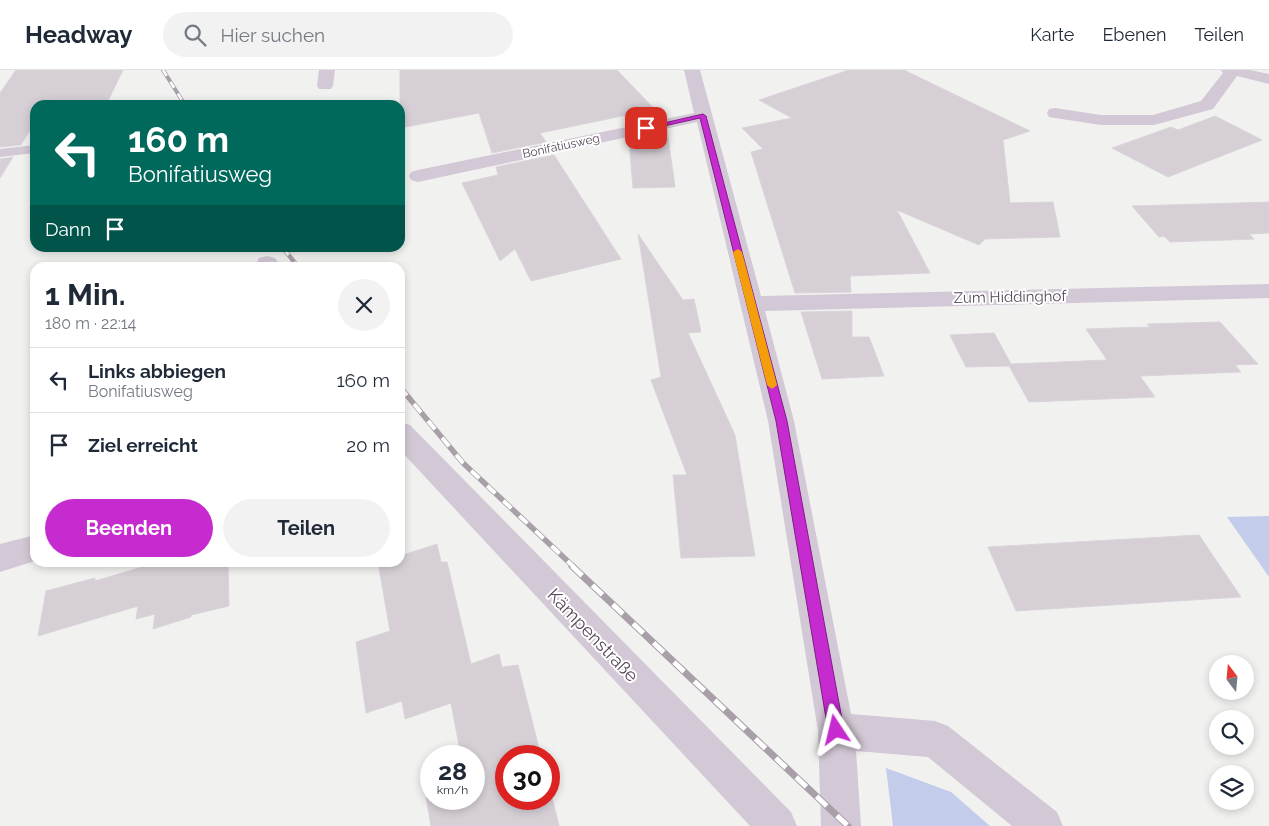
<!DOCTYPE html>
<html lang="de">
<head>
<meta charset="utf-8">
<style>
	body { margin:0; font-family:Raleway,sans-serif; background:#f2f2f3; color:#1f2937; height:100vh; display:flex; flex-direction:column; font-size:19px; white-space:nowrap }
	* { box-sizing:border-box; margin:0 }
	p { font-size:16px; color:#747a83 }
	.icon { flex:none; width:28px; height:28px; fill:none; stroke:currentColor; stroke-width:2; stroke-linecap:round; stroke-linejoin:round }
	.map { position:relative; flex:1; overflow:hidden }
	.drawer { position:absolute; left:30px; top:192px; width:375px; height:305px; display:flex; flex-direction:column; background:#fff; border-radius:15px; box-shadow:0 2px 8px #0003 }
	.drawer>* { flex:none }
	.top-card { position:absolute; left:30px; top:30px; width:375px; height:152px; border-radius:15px; box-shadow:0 2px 8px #0003; background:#00695c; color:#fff; overflow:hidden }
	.needle { width:32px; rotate:344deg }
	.buttons { position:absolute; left:1209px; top:585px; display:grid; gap:10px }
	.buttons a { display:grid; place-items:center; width:45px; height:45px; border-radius:50%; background:#fff; box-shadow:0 2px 8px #0003; font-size:25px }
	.speed { position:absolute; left:420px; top:675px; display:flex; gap:10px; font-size:25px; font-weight:700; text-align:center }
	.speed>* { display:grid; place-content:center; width:65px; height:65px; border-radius:50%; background:#fff; box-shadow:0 2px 8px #0003; line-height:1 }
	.speed small { font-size:12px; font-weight:400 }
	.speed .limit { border:8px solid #d22; background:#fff; color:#111 }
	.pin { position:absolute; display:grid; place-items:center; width:42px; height:42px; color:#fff; margin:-21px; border-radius:10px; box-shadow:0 2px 8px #0006 }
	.me { position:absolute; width:55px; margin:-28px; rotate:350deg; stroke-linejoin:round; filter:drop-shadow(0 0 4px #0008) }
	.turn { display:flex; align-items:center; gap:18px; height:105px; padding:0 15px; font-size:22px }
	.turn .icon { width:65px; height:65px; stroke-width:2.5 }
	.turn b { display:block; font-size:35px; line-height:42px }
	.then { display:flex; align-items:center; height:48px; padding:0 15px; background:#0003; gap:10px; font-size:19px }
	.round { display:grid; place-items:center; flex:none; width:52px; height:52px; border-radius:26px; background:#f2f2f3 }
	.head { display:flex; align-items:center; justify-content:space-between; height:85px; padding:0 15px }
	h1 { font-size:30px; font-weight:700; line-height:38px }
	.cta { display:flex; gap:10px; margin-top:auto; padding:10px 15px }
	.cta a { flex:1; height:58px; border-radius:30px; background:#c62bd0; color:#fff; font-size:20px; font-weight:700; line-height:58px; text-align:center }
	.cta a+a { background:#f2f2f3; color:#1f2937 }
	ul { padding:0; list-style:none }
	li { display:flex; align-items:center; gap:15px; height:65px; padding:0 15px; border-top:1px solid #e0e1e3 }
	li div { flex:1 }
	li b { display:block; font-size:19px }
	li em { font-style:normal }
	header { display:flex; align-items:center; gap:30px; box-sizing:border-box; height:70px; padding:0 25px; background:#fff; border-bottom:1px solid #e0e1e3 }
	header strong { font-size:24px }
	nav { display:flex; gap:28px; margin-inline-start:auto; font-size:18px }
	.search { width:350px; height:45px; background:#f2f2f3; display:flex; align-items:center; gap:12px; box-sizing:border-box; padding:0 18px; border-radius:28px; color:#747a83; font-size:19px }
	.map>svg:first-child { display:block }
	.green { fill:#c3cceb }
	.building { fill:#d6d0d6; stroke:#dad4da }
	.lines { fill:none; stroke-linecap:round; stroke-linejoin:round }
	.lane { fill:#d3c8d5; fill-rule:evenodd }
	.street { fill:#d3c8d5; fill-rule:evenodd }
	.rail-far3-casing { stroke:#a89fa8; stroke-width:4 }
	.rail-far2-casing { stroke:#a89fa8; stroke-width:4.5 }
	.rail-far1-casing { stroke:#a89fa8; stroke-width:5.5 }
	.rail-casing { stroke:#a89fa8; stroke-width:7 }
	.rail-far3 { stroke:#fff; stroke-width:2.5; stroke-dasharray:7; stroke-linecap:butt }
	.rail-far2 { stroke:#fff; stroke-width:3; stroke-dasharray:9; stroke-linecap:butt }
	.rail-far1 { stroke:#fff; stroke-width:4; stroke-dasharray:11; stroke-linecap:butt }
	.rail { stroke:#fff; stroke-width:5; stroke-dasharray:14; stroke-linecap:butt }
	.route { fill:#c62bd0; stroke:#811c87 }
	.slow { fill:#f59e0b }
	.labels { text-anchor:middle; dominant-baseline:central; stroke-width:4; stroke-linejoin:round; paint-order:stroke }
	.far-street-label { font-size:12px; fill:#59495b; stroke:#fff }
	.street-label { font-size:15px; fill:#59495b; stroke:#fff }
	.near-street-label { font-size:18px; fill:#59495b; stroke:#fff }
</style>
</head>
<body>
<header>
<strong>Headway</strong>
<div class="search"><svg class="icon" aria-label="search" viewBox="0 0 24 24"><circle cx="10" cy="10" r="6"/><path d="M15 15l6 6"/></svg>Hier suchen</div>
<nav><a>Karte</a><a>Ebenen</a><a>Teilen</a></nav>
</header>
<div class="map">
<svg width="1269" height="756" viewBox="0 0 1269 756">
	<rect width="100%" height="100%" fill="#f1f2f0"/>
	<g class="green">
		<polygon points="1269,446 1269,507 1227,447"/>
		<polygon points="886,698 951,722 990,756 893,756"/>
	</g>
	<g class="building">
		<polygon points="16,0 123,0 106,35 35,35 35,52 21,75 0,77 0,23"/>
		<polygon points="400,0 617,0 663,48 628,55 627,45 540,63 546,72 492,83 479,43 400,58"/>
		<polygon points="849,0 904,0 1030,61 1003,70 1010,133 1053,132 1060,167 985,169 979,175 897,140 930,203 850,206 851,222 795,223 751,82 763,79 742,58 792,48 759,30"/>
		<polygon points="1215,46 1262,70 1168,107 1112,78 1171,57 1178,60"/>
		<polygon points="667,60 675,117 633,118 629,69"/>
		<polygon points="554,85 621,189 531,211 515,179 500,191 462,113 498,105 496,97"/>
		<polygon points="13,87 0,108 0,89"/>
		<polygon points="1269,132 1269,163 1249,164 1254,169 1170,172 1164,166 1159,167 1132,136"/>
		<polygon points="638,164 683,230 694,229 701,262 688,263 735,365 755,486 681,488 673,405 687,405 651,310 661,307"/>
		<polygon points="852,241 852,267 869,267 884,306 822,309 801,242"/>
		<polygon points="1220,252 1258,294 1235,295 1241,302 1140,306 1155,327 1029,332 1009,296 966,297 950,265 994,263 1011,294 1107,290 1086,259 1150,257 1147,254"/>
		<polygon points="1199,465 1241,527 1016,541 988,477"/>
		<polygon points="437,474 441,492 447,492 471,594 499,584 502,597 518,595 541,686 506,686 506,729 549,729 549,715 559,756 431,756 426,727 431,725 431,729 474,729 474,686 461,686 451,633 405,649 402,631 366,643 356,572 390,561 378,492 400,492 400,486"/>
		<polygon points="159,492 228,492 229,536 191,545 191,547 153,559 155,544 136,549 138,536 38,566 46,521 95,508 95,511"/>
	</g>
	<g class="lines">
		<polygon class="lane" points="35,75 35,83 0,87 0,79"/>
		<g class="street">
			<polygon points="319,0 335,0 333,16 331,19 319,19 317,16"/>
			<polygon points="684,0 700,0 761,226 1269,214 1269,228 765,241 794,351 851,644 935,651 948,656 1057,742 1063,756 1012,756 928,687 856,681 861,756 821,756 818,661 768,351 697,52 418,112 411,110 409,106 411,102 418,100 694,43"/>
			<polygon points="1221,0 1250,0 1269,4 1269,14 1237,6 1213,39 1154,55 1101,55 1055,48 1049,47 1047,43 1049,39 1055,38 1101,45 1153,45 1201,31 1223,3"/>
			<polygon points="267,186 275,188 282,198 259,198 256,193 259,188"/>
			<polygon points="400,352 410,355 791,742 797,756 750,756 400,380"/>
			<polygon points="35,465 35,491 0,502 0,474"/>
		</g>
		<g class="rail-far3-casing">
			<polyline id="rail-far3" points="163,0 185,35"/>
		</g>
		<g class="rail-far2-casing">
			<polyline id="rail-far2" points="283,178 299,198"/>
		</g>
		<g class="rail-far1-casing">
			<polyline id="rail-far1" points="400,317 463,393 574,497"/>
		</g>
		<g class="rail-casing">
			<polyline id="rail" points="572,496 848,756"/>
		</g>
		<use href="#rail-far3" class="rail-far3"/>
		<use href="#rail-far2" class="rail-far2"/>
		<use href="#rail-far1" class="rail-far1"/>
		<use href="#rail" class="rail"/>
	</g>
	<polygon class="route" points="703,44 706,46 787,351 844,660 841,666 836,668 831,666 828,660 776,351 700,48 646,60 642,58"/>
	<polygon class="slow" points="738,179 742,182 777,315 772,319 767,315 733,182"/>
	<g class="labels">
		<g class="far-street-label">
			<text transform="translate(561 76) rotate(-12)">Bonifatiusweg</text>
		</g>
		<g class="street-label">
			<text transform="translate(1010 227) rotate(-1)">Zum Hiddinghof</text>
		</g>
		<g class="near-street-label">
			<text transform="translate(593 565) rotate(46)">Kämpenstraße</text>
		</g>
	</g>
</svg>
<div class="buttons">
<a><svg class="needle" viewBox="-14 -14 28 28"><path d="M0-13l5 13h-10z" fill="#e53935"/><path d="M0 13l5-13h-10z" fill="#747a83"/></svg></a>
<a><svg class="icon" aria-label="search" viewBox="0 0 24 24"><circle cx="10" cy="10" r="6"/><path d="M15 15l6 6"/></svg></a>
<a><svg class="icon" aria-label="layers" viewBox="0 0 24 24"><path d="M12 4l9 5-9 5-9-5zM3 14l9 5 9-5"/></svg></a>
</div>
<div class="speed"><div>28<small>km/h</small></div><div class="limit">30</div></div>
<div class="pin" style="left:646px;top:58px;background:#d93025"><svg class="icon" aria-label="arrive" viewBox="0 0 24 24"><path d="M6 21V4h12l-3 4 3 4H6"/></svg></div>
<svg class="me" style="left:836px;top:660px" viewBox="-20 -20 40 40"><path d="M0-17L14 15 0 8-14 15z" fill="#c62bd0" stroke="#fff" stroke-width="4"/></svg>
<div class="top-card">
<div class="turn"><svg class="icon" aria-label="left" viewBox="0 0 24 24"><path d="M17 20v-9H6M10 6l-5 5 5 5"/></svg><div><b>160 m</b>Bonifatiusweg</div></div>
<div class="then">Dann<svg class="icon" aria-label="arrive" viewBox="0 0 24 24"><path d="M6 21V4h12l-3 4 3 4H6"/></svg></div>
</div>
<section class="drawer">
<div class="head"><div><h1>1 Min.</h1><p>180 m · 22:14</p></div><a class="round"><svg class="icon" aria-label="close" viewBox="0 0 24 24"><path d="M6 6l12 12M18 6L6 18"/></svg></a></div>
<ul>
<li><svg class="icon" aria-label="left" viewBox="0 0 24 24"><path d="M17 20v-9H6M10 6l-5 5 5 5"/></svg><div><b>Links abbiegen</b><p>Bonifatiusweg</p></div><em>160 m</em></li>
<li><svg class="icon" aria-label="arrive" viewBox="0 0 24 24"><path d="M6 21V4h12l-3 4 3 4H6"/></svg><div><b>Ziel erreicht</b></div><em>20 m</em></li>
</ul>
<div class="cta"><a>Beenden</a><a>Teilen</a></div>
</section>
</div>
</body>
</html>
